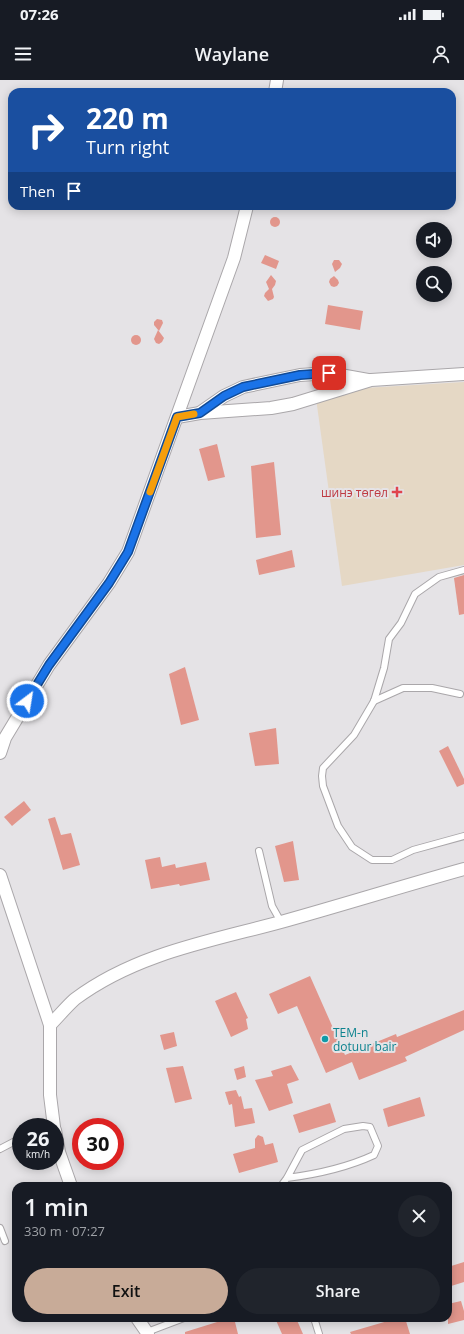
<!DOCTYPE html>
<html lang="en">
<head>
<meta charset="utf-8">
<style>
	body { margin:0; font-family:"Open Sans",sans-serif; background:#20242c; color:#f1f3f6; height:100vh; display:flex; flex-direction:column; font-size:15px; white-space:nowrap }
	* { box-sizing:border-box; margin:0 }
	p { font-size:13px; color:#9ea1a6 }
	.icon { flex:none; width:22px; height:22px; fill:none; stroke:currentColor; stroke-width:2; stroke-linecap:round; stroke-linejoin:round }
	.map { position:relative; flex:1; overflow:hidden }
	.panel { position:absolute; left:12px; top:1102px; width:440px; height:140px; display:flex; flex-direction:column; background:#171b24; border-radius:12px; box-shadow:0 2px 10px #0003 }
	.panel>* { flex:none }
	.banner { position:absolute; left:8px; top:8px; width:448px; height:122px; border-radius:12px; box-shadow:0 2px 10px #0003; background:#1a4fa0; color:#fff; overflow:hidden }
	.controls { position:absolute; left:416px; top:142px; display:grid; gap:8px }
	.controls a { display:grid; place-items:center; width:36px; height:36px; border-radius:50%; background:#171b24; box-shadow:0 2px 10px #0003; font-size:20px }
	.speed { position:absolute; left:12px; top:1038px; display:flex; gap:8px; font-size:20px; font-weight:700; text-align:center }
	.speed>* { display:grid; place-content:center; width:52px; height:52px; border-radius:50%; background:#171b24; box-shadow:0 2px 10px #0003; line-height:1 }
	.speed small { font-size:10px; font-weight:400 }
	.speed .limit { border:6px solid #d22; background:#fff; color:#111 }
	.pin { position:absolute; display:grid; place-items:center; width:34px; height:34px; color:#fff; margin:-17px; border-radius:8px; box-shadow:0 2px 6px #0006 }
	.me { position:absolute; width:44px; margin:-22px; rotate:31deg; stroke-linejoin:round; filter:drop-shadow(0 0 3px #0008) }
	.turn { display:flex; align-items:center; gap:14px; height:84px; padding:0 12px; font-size:18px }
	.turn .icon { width:52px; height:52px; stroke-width:2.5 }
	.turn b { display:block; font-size:28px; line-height:34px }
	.then { display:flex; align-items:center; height:38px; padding:0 12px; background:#0003; gap:8px; font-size:15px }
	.round { display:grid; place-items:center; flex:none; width:42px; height:42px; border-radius:21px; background:#20242c }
	.head { display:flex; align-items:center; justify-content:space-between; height:68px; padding:0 12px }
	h1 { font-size:24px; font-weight:600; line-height:30px }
	.button { display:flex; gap:8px; margin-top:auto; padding:8px 12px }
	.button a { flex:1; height:46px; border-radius:24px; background:#c8ab98; color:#111; font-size:16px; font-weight:600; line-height:46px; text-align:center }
	.button a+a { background:#20242c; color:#f1f3f6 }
	.status { display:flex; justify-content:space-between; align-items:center; height:28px; padding:0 20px; background:#171b24; direction:ltr }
	.status svg { height:11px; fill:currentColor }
	header { display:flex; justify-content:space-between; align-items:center; height:52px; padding:0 12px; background:#171b24; font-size:18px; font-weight:600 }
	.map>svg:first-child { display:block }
	.medical { fill:#e5d8c5 }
	.building { fill:#e2968c }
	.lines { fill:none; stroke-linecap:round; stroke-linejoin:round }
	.lane-casing { stroke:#aaa7aa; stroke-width:8 }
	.street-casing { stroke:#aaa7aa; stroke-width:14 }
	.lane { stroke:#fff; stroke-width:6 }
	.street { stroke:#fff; stroke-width:12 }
	.route-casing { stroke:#114b97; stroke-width:10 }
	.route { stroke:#1a73e8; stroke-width:7 }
	.slow { stroke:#f59e0b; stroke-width:7 }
	.health-dot { fill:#e0444e; stroke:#e5e3e6; stroke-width:1.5 }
	.culture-dot { fill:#0f9aa8; stroke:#e5e3e6; stroke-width:1.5 }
	.labels { text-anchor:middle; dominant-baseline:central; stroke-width:4; stroke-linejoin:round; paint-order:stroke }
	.health-label { font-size:12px; fill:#be3a42; stroke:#e5e3e6; text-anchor:end }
	.culture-label { font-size:12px; fill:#0d838f; stroke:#e5e3e6; text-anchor:start }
</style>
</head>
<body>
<div class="status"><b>07:26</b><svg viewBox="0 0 49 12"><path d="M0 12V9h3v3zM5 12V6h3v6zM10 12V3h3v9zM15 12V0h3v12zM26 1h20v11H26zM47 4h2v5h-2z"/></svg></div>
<header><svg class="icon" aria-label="menu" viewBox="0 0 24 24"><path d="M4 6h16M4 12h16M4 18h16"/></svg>Waylane<svg class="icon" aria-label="person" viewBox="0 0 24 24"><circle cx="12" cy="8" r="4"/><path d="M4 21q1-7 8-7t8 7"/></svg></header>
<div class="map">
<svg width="464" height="1254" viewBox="0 0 464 1254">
	<rect width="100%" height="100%" fill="#e5e3e6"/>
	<polygon class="medical" points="464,302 464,485 342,506 315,311"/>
	<g class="building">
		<circle cx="275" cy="142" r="5"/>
		<polygon points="265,175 279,181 276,189 261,183"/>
		<polygon points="334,180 339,180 342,184 340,188 335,192 332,184"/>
		<polygon points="271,195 276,201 275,205 272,209 274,217 273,219 268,221 264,216 265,213 269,209 266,202"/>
		<polygon points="334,196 338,200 339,203 337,206 334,207 331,206 329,202 330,199"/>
		<polygon points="328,225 363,231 360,250 325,244"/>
		<polygon points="157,239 162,240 163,243 159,251 154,245 154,242"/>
		<polygon points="158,250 164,258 162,262 159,264 156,263 154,259"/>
		<circle cx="136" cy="260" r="5"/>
		<polygon points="217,364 225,397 208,401 199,369"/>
		<polygon points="274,382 281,455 256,458 251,386"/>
		<polygon points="292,470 295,487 259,495 256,480"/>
		<polygon points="464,495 464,534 459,535 454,498"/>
		<polygon points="185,587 199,640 181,645 169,594"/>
		<polygon points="276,648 279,684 255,686 249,653"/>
		<polygon points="448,666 464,699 464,704 457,707 439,671"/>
		<polygon points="24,721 31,730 12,746 4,737"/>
		<polygon points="55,737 61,755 71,753 80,785 63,790 48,739"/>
		<polygon points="293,761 299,800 284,802 275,766"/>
		<polygon points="160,777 162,787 175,784 176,788 206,782 210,800 180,806 179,804 151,809 145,780"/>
		<polygon points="310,896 345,975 396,954 397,957 464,930 464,950 405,977 407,981 359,1000 352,982 326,993 297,926 278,934 269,914"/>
		<polygon points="236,912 248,938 246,939 248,949 231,957 215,921"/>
		<polygon points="174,952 177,966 164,970 160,955"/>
		<polygon points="291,985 299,1000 287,1004 293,1023 269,1031 255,1000 273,996 271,991"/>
		<polygon points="183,986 192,1019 175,1023 166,988"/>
		<polygon points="244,986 246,997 237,1000 234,989"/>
		<polygon points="236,1010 239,1017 241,1016 244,1029 252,1028 255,1043 235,1047 232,1024 229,1025 225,1012"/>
		<polygon points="420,1017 425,1036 388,1047 383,1029"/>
		<polygon points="330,1023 336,1042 299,1053 293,1035"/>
		<polygon points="258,1055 263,1057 265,1065 273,1063 278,1082 239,1093 233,1074 255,1068 255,1059"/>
		<polygon points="464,1182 464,1202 448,1207 448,1187"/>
		<polygon points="461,1221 464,1231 464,1240 448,1244 448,1224"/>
		<polygon points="230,1238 234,1238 238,1254 185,1254 185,1252"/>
		<polygon points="275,1238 296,1238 303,1254 282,1254"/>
		<polygon points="398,1238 405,1238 410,1254 351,1254 350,1252"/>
	</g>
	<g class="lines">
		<g class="lane-casing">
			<g id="lane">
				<polyline points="464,490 439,497 415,514 401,543 389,559 384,588 374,621 354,655 323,688 322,696 323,706 338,746 352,767 372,780 392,780 413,770 464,756"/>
				<polyline points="374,621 403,608 432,608 460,614"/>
				<polyline points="259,771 272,826 281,842"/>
				<polyline points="42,1047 53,1041"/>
				<polyline points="0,1069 21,1058"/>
				<path d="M281 1106 287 1098 302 1070 344 1049 363 1046 370 1047 378 1066 374 1075C346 1088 318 1094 287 1098"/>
				<polyline points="0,1148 5,1161"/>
				<polyline points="314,1238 319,1254"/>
				<polyline points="147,1252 184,1238"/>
			</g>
		</g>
		<g class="street-casing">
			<g id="street">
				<polyline points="275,12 277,0"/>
				<polyline points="201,332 224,316 243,307 300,295 329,293 368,300"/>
				<polyline points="177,337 200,333 271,328 293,324 371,300 464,294"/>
				<polyline points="0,673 5,658 49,585 109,503 128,472 234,178 247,126"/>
				<polyline points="0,795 50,945 50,1015 54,1047"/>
				<path d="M50 945C58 937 66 927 75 919 135 874 210 861 281 842 342 825 403 806 464 789"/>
				<polyline points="55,1050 59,1072 71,1106"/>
				<polyline points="137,1238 148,1254"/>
			</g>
		</g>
		<use href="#lane" class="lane"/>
		<use href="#street" class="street"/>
	</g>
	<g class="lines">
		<g class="route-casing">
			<polyline id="route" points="27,621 49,585 109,503 128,472 177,337 200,333 224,316 243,307 300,295 329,293"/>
		</g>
		<use href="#route" class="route"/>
		<polyline class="slow" points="150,412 177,337 194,334"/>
	</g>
	<path class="health-dot" d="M395 406h4v4h4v4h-4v4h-4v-4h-4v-4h4z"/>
	<circle class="culture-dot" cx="325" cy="959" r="4"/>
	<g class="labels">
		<g class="health-label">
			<text x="388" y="412">шинэ төгөл</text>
		</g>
		<g class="culture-label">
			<text x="333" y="952">TEM-n<tspan x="333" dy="14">dotuur bair</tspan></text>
		</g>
	</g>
</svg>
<div class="controls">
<a><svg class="icon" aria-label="sound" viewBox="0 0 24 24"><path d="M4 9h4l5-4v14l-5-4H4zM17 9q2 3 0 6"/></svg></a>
<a><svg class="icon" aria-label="search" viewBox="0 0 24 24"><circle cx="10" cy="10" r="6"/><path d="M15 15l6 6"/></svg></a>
</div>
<div class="speed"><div>26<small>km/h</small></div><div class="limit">30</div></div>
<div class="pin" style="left:329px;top:293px;background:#d93025"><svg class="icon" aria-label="arrive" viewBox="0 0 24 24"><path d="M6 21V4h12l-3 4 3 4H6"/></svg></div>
<svg class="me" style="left:27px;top:621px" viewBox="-20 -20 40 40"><circle r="17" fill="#1a73e8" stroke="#fff" stroke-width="3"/><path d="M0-11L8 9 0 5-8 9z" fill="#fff"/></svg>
<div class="banner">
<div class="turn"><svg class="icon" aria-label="right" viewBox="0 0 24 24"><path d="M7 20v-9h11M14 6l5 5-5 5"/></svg><div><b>220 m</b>Turn right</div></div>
<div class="then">Then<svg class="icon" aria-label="arrive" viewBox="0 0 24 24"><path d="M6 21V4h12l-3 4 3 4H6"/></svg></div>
</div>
<section class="panel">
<div class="head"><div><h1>1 min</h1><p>330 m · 07:27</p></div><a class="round"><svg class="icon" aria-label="close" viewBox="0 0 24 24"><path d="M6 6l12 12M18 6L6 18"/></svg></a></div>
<div class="button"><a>Exit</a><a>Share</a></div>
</section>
</div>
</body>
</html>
